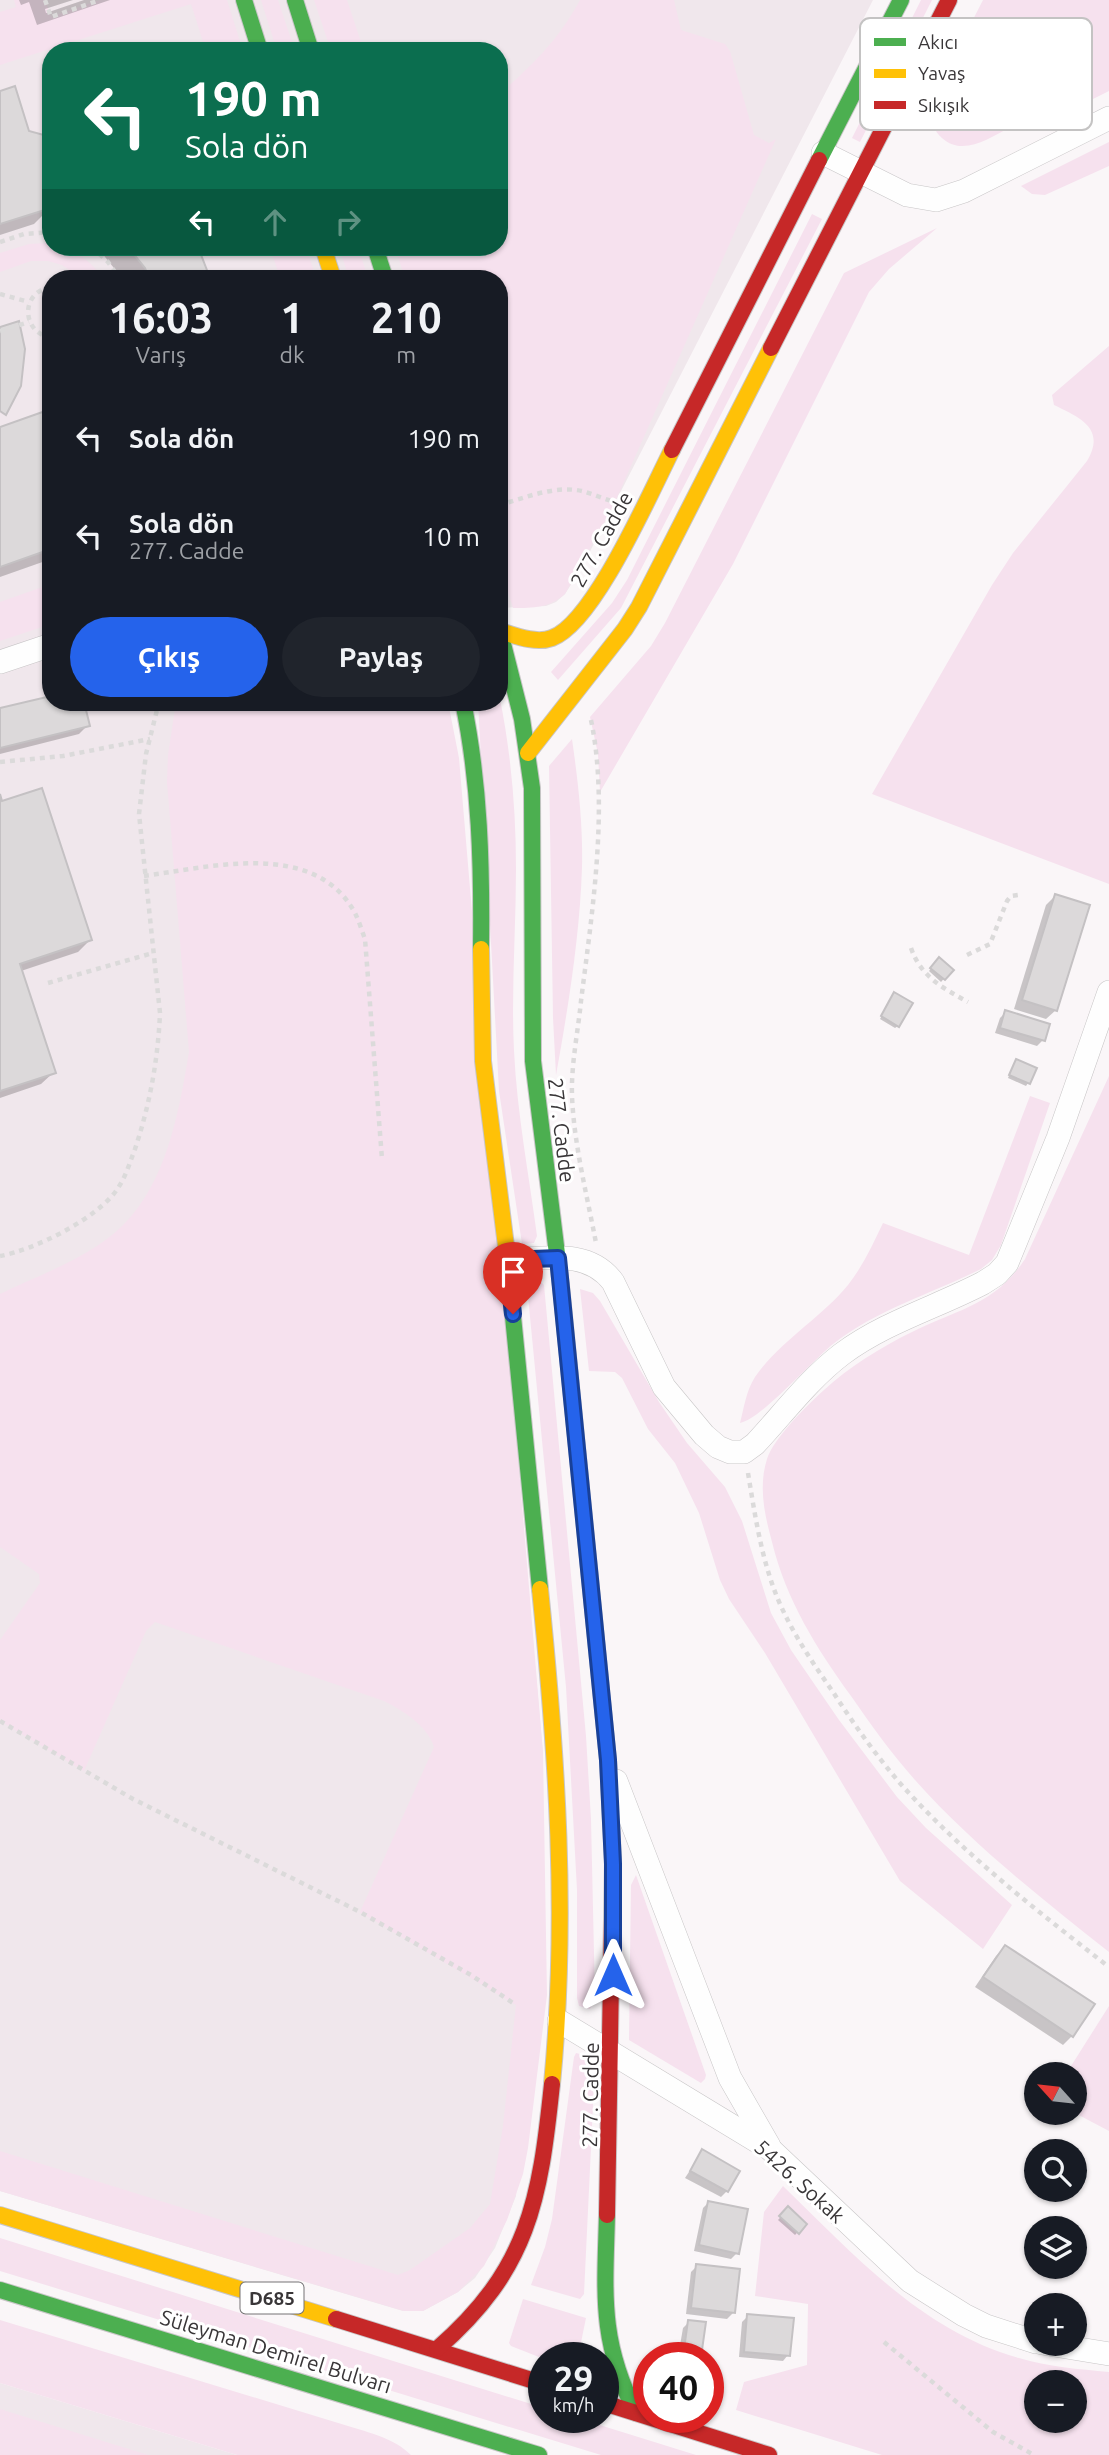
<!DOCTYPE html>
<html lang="tr">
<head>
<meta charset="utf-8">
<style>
	body { margin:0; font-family:Ubuntu,sans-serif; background:#20242c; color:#f1f3f6; height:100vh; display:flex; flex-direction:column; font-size:26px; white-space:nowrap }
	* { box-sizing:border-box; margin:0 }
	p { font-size:23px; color:#9ea1a6 }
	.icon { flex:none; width:38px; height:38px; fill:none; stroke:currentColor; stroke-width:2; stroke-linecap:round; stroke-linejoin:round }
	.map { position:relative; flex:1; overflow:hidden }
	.drawer { position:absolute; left:42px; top:270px; width:466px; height:441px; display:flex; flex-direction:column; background:#171b24; border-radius:28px; box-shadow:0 2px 5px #0004 }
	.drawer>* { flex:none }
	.guide { position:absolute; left:42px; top:42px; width:466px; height:214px; border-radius:28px; box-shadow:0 2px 5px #0004; background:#0b6e4f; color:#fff; overflow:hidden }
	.needle { width:46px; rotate:297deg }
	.buttons { position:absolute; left:1024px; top:2062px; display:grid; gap:14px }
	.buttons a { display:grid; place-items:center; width:63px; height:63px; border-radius:50%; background:#171b24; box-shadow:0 2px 5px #0004; font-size:35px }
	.speed { position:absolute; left:528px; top:2342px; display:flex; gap:14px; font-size:35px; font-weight:700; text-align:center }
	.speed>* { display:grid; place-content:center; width:91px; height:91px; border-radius:50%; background:#171b24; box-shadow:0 2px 5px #0004; line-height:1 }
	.speed small { font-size:18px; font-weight:400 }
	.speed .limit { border:10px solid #d22; background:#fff; color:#111 }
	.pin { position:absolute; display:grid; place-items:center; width:60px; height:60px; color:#fff; margin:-72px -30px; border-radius:50% 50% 50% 0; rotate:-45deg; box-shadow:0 0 7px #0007 }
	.pin .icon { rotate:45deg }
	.me { position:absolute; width:77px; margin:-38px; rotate:0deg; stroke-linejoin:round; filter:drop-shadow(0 0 5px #0008) }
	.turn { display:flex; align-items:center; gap:24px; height:147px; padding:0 28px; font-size:32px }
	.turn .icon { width:91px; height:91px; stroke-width:2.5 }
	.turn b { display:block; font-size:49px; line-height:60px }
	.lanes { display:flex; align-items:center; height:66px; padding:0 28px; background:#0003; justify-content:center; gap:35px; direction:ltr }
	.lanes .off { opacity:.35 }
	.eta { display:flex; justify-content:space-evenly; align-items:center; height:119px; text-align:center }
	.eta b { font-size:42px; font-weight:700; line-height:49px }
	.primary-button { display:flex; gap:14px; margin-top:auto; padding:14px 28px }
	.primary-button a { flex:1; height:80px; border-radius:42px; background:#2563eb; color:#fff; font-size:28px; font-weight:700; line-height:80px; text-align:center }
	.primary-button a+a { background:#20242c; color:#f1f3f6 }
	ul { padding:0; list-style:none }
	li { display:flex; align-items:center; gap:21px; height:98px; padding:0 28px }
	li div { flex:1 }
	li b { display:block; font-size:26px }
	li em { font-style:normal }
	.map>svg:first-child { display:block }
	.built { fill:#f0e7ec; fill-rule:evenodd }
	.green { fill:#f6e1ee; fill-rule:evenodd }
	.shadow { fill:#0003 }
	.building { fill:#dcd9da; stroke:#c4c1c3; stroke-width:2 }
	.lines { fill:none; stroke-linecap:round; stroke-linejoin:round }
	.street-casing { stroke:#c8c6c7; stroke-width:24 }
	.fast-casing { stroke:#c8c6c7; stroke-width:18 }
	.slow-casing { stroke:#c8c6c7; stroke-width:18 }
	.jam-casing { stroke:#c8c6c7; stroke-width:18 }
	.path { stroke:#dbdada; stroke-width:4.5; stroke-dasharray:5 5; stroke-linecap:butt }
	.street { stroke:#fefefe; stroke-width:23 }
	.fast { stroke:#4caf50; stroke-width:16 }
	.slow { stroke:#ffc107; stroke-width:16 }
	.jam { stroke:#c62828; stroke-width:16 }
	.route-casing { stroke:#184099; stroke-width:18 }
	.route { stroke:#2563eb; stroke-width:12 }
	.labels { text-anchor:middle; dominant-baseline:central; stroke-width:6; stroke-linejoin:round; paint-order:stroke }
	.shield { fill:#fff; stroke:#747274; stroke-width:2 }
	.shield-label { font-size:19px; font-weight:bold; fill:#393638 }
	.street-label { font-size:21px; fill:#393638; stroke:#fff }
	.key { fill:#fff; stroke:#c4c3c3; stroke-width:2 }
	.key-label { font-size:19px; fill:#393638 }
</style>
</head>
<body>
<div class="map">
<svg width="1109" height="2455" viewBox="0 0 1109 2455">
	<rect width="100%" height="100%" fill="#faf6f8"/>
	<g class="built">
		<path d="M0 0H873L581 569 565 594 556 602 546 606 499 608V278H51V702H448L543 1753 516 2196 495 2248 475 2278 458 2292 423 2311H403L0 2191ZM51 51H499V247H51Z"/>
		<polygon points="0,2383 237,2455 0,2455"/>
	</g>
	<g class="green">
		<polygon points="14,0 45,0 51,17 100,0 227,0 243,51 206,51 191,4 0,65 0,12 16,7"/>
		<polygon points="261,0 278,0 295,51 277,51"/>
		<polygon points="314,0 347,0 364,51 331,51"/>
		<path d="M580 0H674L681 30 725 44 730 51 754 135 769 143 776 139 615 502 565 594C549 608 534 608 513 608L499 564V278H405L395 247H499V95C533 64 557 42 580 0Z"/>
		<polygon points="921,0 932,0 860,142 852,138"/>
		<polygon points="983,0 1109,0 1109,91 1041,125 962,41"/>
		<path d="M956 74C968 97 988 112 1009 128 989 138 963 157 942 138 936 133 933 127 935 119 938 104 949 88 956 74Z"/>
		<polygon points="1109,142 1109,166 1045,195 1032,194 1021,186"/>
		<polygon points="812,214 822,219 621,608 558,680 551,672 612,603 627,580"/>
		<polygon points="937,228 889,269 869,292 733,564 600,792 598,754 590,717 651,646 665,623 844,273"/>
		<path d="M47 243 51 244V247C75 247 89 260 103 278H81L62 265 48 261H31L0 272V253L29 244Z"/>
		<polygon points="270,247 306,247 316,278 280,278"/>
		<polygon points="339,247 358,247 368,278 349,278"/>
		<path d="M1109 346V884L872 794 992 585 1013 553 1087 461C1106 429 1081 418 1054 405L1052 395Z"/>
		<polygon points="51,584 51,624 0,641 0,602"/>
		<path d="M499 694C511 752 516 810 516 869 516 930 511 991 514 1051 517 1113 529 1175 537 1236L534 1243 522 1244 499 1091 478 702H499Z"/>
		<path d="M176 702H448L459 758 543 1753 547 1995 528 2148 523 2174 507 2220 484 2266 458 2292 423 2311H404L0 2191V2151L398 2275 410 2270 470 2228 490 2204 503 2126 516 2005 360 1912 434 1747C428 1726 402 1710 384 1701L155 1622 146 1631 84 1771 0 1721V1640L40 1583 39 1574 0 1547V1294C31 1279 68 1265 97 1246 163 1205 177 1123 189 1052L167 782 168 755Z"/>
		<path d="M572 739C578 781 583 824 582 867 580 934 568 1009 556 1075L553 1018 549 766Z"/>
		<path d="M1109 1076V1952C1041 1898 973 1845 915 1780 892 1754 871 1725 851 1696 817 1649 786 1600 772 1542 765 1516 758 1487 767 1459 774 1438 807 1405 824 1390 849 1367 881 1347 912 1332 958 1309 995 1305 1025 1259Z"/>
		<path d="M1030 1096 1050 1103 1001 1245 992 1260 981 1269C933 1293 876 1310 833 1344 812 1361 761 1419 740 1423 744 1408 746 1391 755 1377 780 1341 821 1318 848 1285 863 1266 873 1244 883 1223L969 1255Z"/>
		<polygon points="531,1281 540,1281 544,1285 586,1736 591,1819 595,1999 590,2009 579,2006 577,1998 577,1890 566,1687 527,1286"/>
		<polygon points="580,1289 593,1293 600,1301 659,1402 687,1443 725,1487 742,1521 771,1613 791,1650 839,1720 897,1797 926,1828 1012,1905 983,1949 900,1881 765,1653 729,1599 720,1580 699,1513 675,1463 648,1429 622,1378 615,1372 589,1371"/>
		<polygon points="636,1875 706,2075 705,2079 701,2083 629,2040 631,1885"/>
		<polygon points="1109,2006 1109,2131 1073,2112 1074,2112 1074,2074 1066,2074"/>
		<polygon points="576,2053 588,2056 595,2064 584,2294 580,2299 531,2285 545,2247 552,2219 574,2057"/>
		<path d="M783 2186C853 2254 922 2331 1019 2358 1048 2367 1079 2369 1109 2372V2455H882L736 2410 744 2382 807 2365 808 2304 755 2296 764 2212ZM1036 2382H1074V2420H1036Z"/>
		<polygon points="0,2238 544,2408 544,2417 574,2417 696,2455 601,2455 0,2271"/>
		<polygon points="523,2299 586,2318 578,2357 544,2359 511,2346 509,2343"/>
		<path d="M0 2320 348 2426C370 2433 394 2438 411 2455H237L0 2383Z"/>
		<polygon points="0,2409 148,2455 0,2455"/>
	</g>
	<g class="shadow">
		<polygon points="19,0 73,0 45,9 46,13 84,0 110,0 37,25 29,2 21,5"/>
		<polygon points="0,92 28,133 51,138 51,218 42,216 34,224 0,235"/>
		<polygon points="97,247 196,247 208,278 122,278"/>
		<polygon points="51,411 51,559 0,577 0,428"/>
		<polygon points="51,702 82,702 88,725 79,734 0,754 0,710"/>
		<polygon points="0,800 90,940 78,952 21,971 54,1072 41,1084 0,1098"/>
		<polygon points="1055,896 1056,1010 1046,1019 1014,1009 1046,905"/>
		<polygon points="939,959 952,970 941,982 929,971"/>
		<polygon points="892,997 898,1026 895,1028 880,1019"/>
		<polygon points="1006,1012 1043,1040 1037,1046 995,1033 1000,1018"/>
		<polygon points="1014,1064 1028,1083 1026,1086 1008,1078"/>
		<polygon points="1005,1947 1072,2036 1063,2045 975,1987 996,1956"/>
		<polygon points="702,2152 727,2191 721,2197 685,2178"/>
		<polygon points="709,2202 737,2253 731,2259 694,2251 703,2208"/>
		<polygon points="788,2209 805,2224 795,2235 778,2220"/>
		<polygon points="697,2266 733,2313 727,2319 686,2314 691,2272"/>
		<polygon points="748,2316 788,2355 783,2361 739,2357 742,2322"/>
		<polygon points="689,2322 704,2324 699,2357 678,2357 683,2328"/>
	</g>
	<g class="building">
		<polygon points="15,86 29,131 51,137 51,208 0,224 0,91"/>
		<polygon points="128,247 198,247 210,278 149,278 145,268"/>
		<polygon points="19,321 25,349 21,386 6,415 0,411 0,327"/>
		<polygon points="51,409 51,549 0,567 0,427"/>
		<polygon points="51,696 51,702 84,702 90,726 0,748 0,708"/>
		<polygon points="42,788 92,940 20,964 56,1073 0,1091 0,794 2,801"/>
		<polygon points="1055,894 1090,905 1057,1011 1022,1000"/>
		<polygon points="939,957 954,970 945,980 930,968"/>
		<polygon points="894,992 913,1003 899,1027 881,1016"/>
		<polygon points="1005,1010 1050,1024 1045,1041 1000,1028"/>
		<polygon points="1016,1059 1037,1068 1030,1084 1009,1075"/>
		<polygon points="1005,1945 1095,2004 1073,2037 983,1977"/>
		<polygon points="702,2149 740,2171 728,2192 690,2171"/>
		<polygon points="708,2201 748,2209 739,2254 699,2245"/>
		<polygon points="788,2206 807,2224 799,2234 779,2216"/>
		<polygon points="696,2264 740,2269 735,2313 691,2308"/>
		<polygon points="747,2314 794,2318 790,2356 744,2352"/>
		<polygon points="688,2320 706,2322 701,2357 683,2357"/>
	</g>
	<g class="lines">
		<g class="street-casing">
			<g id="street">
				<polyline points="823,153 907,195 936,200 964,191 1109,118"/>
				<polyline points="0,662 51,645"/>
				<path d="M507 1260C545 1259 588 1248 613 1282L664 1387 704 1435 718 1447 730 1452H744L755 1444C783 1414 809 1379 842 1354 885 1322 937 1307 983 1283L997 1274 1007 1263 1058 1138 1109 992"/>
				<polyline points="616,1781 730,2078 769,2146"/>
				<polyline points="559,2021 770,2149 910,2281 964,2315 986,2326 1036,2342"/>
				<polyline points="1042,2343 1109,2354"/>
			</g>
		</g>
		<g class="fast-casing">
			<g id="fast">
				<polyline points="244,0 260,51"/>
				<polyline points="295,0 311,51"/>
				<polyline points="819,160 901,0"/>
				<polyline points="375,247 385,278"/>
				<polyline points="499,628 522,719 532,788 533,1061 561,1286"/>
				<path d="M463 702C480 784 482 866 481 949"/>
				<polyline points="506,1246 540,1589"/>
				<path d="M607 2215C605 2293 599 2341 636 2413"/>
				<polyline points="0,2290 539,2455"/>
			</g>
		</g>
		<g class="slow-casing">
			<g id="slow">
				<polyline points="323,247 333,278"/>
				<path d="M500 631C516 636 536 644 552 638 594 623 651 491 672 450"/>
				<polyline points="528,753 625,629 639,607 771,348"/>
				<polyline points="481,949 483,1061 506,1246"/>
				<polyline points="561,1286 608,1760 613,1860"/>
				<path d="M540 1589C557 1756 568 1916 552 2084"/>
				<polyline points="0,2215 336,2319"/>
			</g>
		</g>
		<g class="jam-casing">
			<g id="jam">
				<polyline points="771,348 949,0"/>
				<polyline points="672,450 819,160"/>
				<polyline points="607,2215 613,1860"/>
				<polyline points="336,2319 544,2384"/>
				<path d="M437 2349C529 2269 540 2200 552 2084"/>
				<polyline points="604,2403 769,2455"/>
			</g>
		</g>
		<g class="path">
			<polyline points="45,0 51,17 100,0"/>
			<path d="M956 52C975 85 999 108 1029 130"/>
			<polyline points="0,242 24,234 51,232"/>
			<polyline points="92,247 108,262 119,278"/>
			<path d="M51 287C20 292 21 332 51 338"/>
			<polyline points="0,294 29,302"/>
			<polyline points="0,331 29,322"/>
			<path d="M499 505C525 498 554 485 582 491 593 494 604 499 615 502"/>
			<path d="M591 720C609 806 592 913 581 1001 578 1032 571 1064 572 1096 574 1145 587 1195 596 1243"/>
			<polyline points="0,762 63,756 150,739"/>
			<path d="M144 876C210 867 315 839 355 913 359 921 362 931 365 939L382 1159"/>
			<path d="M911 948C921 977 943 988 968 1002"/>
			<polyline points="967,955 990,944 1007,901 1011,896 1018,895"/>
			<polyline points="48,983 153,953"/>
			<path d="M0 1256C34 1250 99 1218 118 1188 126 1176 130 1162 135 1149 150 1104 158 1059 160 1013L139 814 146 754 159 702"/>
			<path d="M748 1473C755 1515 761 1557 777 1597 791 1631 812 1662 833 1692 853 1723 875 1754 899 1782 961 1852 1036 1910 1109 1967"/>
			<polyline points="0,1721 133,1799 360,1912 471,1975 516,2005"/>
			<polyline points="884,2342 993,2432 1034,2455"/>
		</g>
		<use href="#street" class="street"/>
		<use href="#fast" class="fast"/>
		<use href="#slow" class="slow"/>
		<use href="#jam" class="jam"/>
	</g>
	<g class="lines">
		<g class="route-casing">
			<polyline id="route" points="513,1314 507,1260 558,1258 608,1760 613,1864 613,1975"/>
		</g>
		<use href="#route" class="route"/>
	</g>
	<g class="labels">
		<rect class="shield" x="240.5" y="2282.5" width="63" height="31" rx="5"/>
		<g class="shield-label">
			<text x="272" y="2298">D685</text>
		</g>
		<g class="street-label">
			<text transform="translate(601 539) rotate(-61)">277. Cadde</text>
			<text transform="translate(562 1130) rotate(83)">277. Cadde</text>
			<text transform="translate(590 2095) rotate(-89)">277. Cadde</text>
			<text transform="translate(800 2181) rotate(42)">5426. Sokak</text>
			<text transform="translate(276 2351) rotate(17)">Süleyman Demirel Bulvarı</text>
		</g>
	</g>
	<rect x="860" y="18" width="232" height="112" rx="10" class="key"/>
	<rect x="874" y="38" width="32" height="8" fill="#4caf50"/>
	<rect x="874" y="69" width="32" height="9" fill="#ffc107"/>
	<rect x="874" y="101" width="32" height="8" fill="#c62828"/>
	<g class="key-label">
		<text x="918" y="49">Akıcı</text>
		<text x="918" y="80">Yavaş</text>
		<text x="918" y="112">Sıkışık</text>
	</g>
</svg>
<div class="buttons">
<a><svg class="needle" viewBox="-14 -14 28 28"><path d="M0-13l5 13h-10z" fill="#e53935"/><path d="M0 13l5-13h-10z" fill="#9ea1a6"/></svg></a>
<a><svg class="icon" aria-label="search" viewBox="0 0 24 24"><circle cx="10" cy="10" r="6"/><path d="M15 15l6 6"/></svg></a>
<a><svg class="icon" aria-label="layers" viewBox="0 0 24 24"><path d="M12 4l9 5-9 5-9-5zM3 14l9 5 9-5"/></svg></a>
<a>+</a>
<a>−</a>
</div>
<div class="speed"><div>29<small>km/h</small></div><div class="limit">40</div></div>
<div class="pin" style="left:513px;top:1314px;background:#d93025"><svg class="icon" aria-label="arrive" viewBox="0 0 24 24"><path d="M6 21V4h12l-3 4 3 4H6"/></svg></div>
<svg class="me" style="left:613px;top:1975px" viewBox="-20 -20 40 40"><path d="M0-17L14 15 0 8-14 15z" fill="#2563eb" stroke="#fff" stroke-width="4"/></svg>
<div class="guide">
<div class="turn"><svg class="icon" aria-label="left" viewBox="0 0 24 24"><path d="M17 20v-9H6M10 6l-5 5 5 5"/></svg><div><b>190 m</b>Sola dön</div></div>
<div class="lanes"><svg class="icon" aria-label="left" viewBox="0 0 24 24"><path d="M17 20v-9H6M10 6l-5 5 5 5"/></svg><svg class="icon off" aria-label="ahead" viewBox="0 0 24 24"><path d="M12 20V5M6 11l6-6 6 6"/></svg><svg class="icon off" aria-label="right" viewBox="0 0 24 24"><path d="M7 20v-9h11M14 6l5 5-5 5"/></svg></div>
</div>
<section class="drawer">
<div class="eta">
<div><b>16:03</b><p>Varış</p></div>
<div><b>1</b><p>dk</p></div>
<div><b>210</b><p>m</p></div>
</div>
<ul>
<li><svg class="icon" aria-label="left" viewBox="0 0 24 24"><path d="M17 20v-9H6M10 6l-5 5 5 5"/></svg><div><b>Sola dön</b></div><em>190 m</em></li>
<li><svg class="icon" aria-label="left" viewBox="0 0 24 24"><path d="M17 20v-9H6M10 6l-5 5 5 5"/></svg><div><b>Sola dön</b><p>277. Cadde</p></div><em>10 m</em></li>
</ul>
<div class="primary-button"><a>Çıkış</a><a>Paylaş</a></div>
</section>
</div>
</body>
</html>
